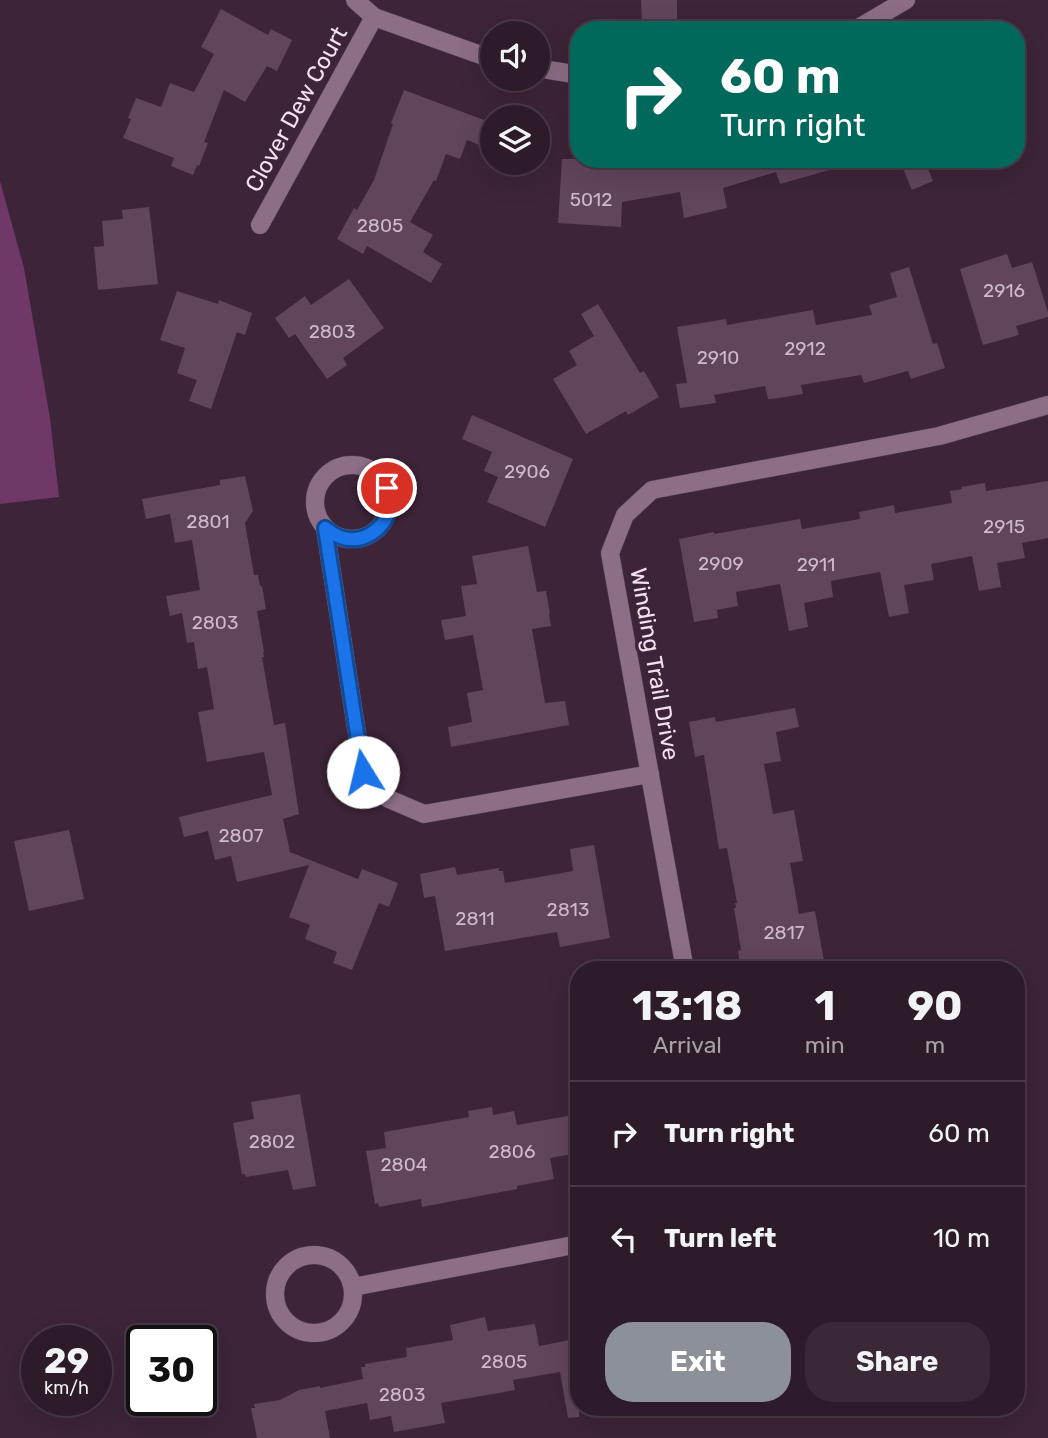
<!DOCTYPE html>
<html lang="en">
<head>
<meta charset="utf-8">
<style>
	body { margin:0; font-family:Rubik,sans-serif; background:#3a2836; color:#f1f3f6; height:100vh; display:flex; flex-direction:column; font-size:26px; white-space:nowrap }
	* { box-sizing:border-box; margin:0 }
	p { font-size:23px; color:#a7a1a8 }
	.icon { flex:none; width:38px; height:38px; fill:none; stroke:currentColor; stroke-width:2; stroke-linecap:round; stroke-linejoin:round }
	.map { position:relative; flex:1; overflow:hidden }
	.sheet { position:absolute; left:570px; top:961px; width:455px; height:455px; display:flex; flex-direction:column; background:#2e1b2a; border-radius:28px; box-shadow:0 7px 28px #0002,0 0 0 2px #493947 }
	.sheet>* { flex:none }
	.guide { position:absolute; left:570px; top:21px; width:455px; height:147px; border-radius:28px; box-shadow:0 7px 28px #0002,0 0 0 2px #493947; background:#00695c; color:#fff; overflow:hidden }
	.controls { position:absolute; left:480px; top:21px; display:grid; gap:14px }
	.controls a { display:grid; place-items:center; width:70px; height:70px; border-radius:50%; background:#2e1b2a; box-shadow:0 7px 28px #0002,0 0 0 2px #493947; font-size:35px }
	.speed { position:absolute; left:21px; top:1325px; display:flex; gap:14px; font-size:35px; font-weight:700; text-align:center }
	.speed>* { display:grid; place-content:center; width:91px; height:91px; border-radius:50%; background:#2e1b2a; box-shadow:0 7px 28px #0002,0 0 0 2px #493947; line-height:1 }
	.speed small { font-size:18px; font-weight:400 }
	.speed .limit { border:4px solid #111; border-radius:10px; background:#fff; color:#111 }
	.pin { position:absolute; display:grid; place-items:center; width:60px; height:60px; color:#fff; margin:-30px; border:4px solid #fff; border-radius:50%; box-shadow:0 2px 7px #0007 }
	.me { position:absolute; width:77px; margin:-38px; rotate:351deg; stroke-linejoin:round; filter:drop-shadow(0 0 5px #0008) }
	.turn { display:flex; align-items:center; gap:24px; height:147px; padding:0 35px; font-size:32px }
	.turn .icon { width:91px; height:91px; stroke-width:2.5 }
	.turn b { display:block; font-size:49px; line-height:60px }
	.eta { display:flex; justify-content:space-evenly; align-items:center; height:119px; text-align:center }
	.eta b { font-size:42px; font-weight:700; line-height:49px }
	.cta { display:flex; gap:14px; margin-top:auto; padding:14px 35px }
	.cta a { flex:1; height:80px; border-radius:28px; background:#8c9099; color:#fff; font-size:28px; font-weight:700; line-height:80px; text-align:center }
	.cta a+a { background:#3a2836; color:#f1f3f6 }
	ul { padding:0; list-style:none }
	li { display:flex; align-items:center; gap:21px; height:105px; padding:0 35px; border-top:2px solid #493947 }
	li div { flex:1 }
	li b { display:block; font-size:26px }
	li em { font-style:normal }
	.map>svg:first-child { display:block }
	.green { fill:#703867 }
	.building { fill:#61455b }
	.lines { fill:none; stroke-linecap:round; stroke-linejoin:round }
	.minor-casing { stroke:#554051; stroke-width:19 }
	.minor { stroke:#8c6e86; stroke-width:18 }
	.route-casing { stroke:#114b97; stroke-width:18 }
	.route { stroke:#1a73e8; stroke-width:12 }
	.labels { text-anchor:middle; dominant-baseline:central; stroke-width:7; stroke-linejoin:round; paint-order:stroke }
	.number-label { font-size:19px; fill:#cebac9 }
	.street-label { font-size:23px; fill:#f2e1ee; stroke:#3d2438 }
</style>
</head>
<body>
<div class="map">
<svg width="1048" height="1438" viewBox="0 0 1048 1438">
	<rect width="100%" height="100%" fill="#3d2438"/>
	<polygon class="green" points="0,181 24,268 50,418 59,497 0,504"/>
	<g class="building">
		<polygon points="641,0 677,0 677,25 642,26"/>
		<polygon points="221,9 268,35 271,29 292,40 277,71 267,66 245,102 224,90 204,142 208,143 199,166 197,165 193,175 171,166 174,158 123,138 131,119 128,118 136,98 161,107 170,83 194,92 214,54 201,47"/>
		<polygon points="404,90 492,123 492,150 467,140 460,159 446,154 436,181 434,180 410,222 433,235 423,252 442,264 431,283 367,246 363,254 337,239 354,208 357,210 374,180 393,124 391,123"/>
		<polygon points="562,159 846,159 847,165 780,184 776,172 723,188 727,208 684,218 680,192 622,202 621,227 558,223"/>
		<polygon points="899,159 924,159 933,181 912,190"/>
		<polygon points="149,207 158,284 98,290 94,247 104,246 102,221 123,219 122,210"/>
		<polygon points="1007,254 1012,268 1032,262 1048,312 1048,317 1016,326 1019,335 983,345 960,269"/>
		<polygon points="909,267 933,344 937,343 945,368 911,379 908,371 864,383 861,375 801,385 803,394 779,398 768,399 765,386 714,395 716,403 680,408 676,384 687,383 677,327 726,319 727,325 813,310 816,325 872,315 869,305 897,297 890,273"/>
		<polygon points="349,279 384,328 343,358 347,365 327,379 295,334 289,338 275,318 305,296 311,305"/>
		<polygon points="177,291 218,304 219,300 252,313 245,335 237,332 211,409 189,401 197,380 177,373 185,348 160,340"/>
		<polygon points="598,304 640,373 644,371 659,397 628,415 626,411 586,434 553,379 577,365 569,351 594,336 581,314"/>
		<polygon points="472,415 573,459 545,527 487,502 498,477 484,471 492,452 462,439"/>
		<polygon points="245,476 253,511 245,523 254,575 258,575 260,586 262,586 266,609 257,611 264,652 263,652 264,657 262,657 274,725 285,723 299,814 283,819 290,852 358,879 362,869 398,883 389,907 379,903 352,970 333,963 337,952 305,939 310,925 289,917 309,865 237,882 231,856 215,860 208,831 184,837 179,817 272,795 264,752 207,762 198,712 214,709 207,667 198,669 194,642 187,643 182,613 170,616 166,596 200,590 192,540 175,543 170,514 146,519 142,499 220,485 220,480"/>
		<polygon points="1048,481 1048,538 1022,543 1025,558 997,563 1001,587 979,591 972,556 931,564 934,580 904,585 909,613 889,617 880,572 831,581 833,597 804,603 808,627 789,631 780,584 736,592 738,606 717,610 718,618 694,622 679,539 714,532 714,534 800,519 802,529 860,519 859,512 894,505 895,513 952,503 950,491 962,489 961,487 985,483 986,491"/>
		<polygon points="528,546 537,592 546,591 550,614 549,614 551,626 532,629 545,703 565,701 569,725 451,747 448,727 472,722 467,693 483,690 473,635 445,640 441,620 466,616 461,586 477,584 472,556"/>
		<polygon points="795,708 799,727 776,732 781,761 764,764 773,814 794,810 803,861 790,863 799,914 815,911 824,961 775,970 741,970 738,951 741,950 734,908 736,908 735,903 737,903 727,848 719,849 704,755 695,757 689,722 715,717 716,722"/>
		<polygon points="69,830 84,899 29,911 14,841"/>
		<polygon points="594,845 610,938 560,947 557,932 445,951 435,896 424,898 420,874 455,867 457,875 499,868 499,871 503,871 505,883 573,871 570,849"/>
		<polygon points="300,1094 316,1186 293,1190 288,1170 246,1177 245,1174 242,1174 233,1123 254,1119 251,1102"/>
		<polygon points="492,1107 493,1115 514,1111 517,1125 579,1114 579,1153 550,1158 554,1179 517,1186 517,1189 422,1207 421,1199 379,1207 378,1203 375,1204 366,1151 386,1148 384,1132 469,1117 468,1111"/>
		<polygon points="485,1317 488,1331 535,1324 539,1346 570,1340 571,1348 579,1347 579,1417 568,1418 560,1372 513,1380 515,1390 441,1403 445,1423 394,1432 391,1416 370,1420 367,1403 325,1411 330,1438 257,1438 251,1408 255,1408 254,1404 280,1400 299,1390 320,1386 320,1388 363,1379 361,1367 365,1367 365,1364 407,1357 406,1348 453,1340 450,1325"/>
	</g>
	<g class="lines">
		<g class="minor-casing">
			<g id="minor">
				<polyline points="355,0 374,17 492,59"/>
				<polyline points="855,30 906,0"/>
				<polyline points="537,68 579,75"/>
				<polyline points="260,225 374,17"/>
				<circle cx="352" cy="502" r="37"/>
				<polyline points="325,528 363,772 389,799 424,814 650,774"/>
				<polyline points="685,970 610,553 625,515 652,490 939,436 1048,405"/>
				<circle cx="314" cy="1294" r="39"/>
				<polyline points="353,1287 579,1244"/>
			</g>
		</g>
		<use href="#minor" class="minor"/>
	</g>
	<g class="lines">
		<g class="route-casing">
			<path id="route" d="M363 772 325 528C330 531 334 535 340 537 363 545 387 529 390 504 390 499 388 493 387 488"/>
		</g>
		<use href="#route" class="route"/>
	</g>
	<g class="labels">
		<g class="number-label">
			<text x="591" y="199">5012</text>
			<text x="380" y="225">2805</text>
			<text x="1004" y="290">2916</text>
			<text x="332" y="331">2803</text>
			<text x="805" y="348">2912</text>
			<text x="718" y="357">2910</text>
			<text x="527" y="471">2906</text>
			<text x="208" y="521">2801</text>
			<text x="1004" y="526">2915</text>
			<text x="721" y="563">2909</text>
			<text x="816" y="564">2911</text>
			<text x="215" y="622">2803</text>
			<text x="241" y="835">2807</text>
			<text x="568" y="909">2813</text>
			<text x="475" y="918">2811</text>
			<text x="784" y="932">2817</text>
			<text x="272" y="1141">2802</text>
			<text x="512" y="1151">2806</text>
			<text x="404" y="1164">2804</text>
			<text x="504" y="1361">2805</text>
			<text x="402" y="1394">2803</text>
		</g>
		<g class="street-label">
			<text transform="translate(296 109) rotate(-61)">Clover Dew Court</text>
			<text transform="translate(655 664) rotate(80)">Winding Trail Drive</text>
		</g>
	</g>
</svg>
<div class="controls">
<a><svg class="icon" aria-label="sound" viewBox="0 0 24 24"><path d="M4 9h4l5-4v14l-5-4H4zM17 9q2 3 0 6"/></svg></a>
<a><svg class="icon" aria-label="layers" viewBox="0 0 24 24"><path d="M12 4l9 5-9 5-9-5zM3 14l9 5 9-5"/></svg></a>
</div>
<div class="speed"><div>29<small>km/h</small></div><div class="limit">30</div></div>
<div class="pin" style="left:387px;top:488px;background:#d93025"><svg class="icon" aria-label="arrive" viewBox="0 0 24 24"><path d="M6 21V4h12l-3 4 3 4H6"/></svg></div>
<svg class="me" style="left:363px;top:772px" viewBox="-20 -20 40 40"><circle r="19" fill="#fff"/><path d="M0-13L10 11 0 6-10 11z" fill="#1a73e8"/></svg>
<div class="guide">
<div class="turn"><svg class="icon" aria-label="right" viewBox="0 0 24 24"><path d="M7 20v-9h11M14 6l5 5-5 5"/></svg><div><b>60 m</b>Turn right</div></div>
</div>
<section class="sheet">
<div class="eta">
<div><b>13:18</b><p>Arrival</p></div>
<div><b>1</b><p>min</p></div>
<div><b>90</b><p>m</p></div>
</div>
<ul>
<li><svg class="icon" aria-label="right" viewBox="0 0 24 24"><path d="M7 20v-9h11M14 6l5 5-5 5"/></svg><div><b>Turn right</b></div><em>60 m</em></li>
<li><svg class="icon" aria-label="left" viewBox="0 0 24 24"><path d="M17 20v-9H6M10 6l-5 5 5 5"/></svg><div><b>Turn left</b></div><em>10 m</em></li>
</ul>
<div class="cta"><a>Exit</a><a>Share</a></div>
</section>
</div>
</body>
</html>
